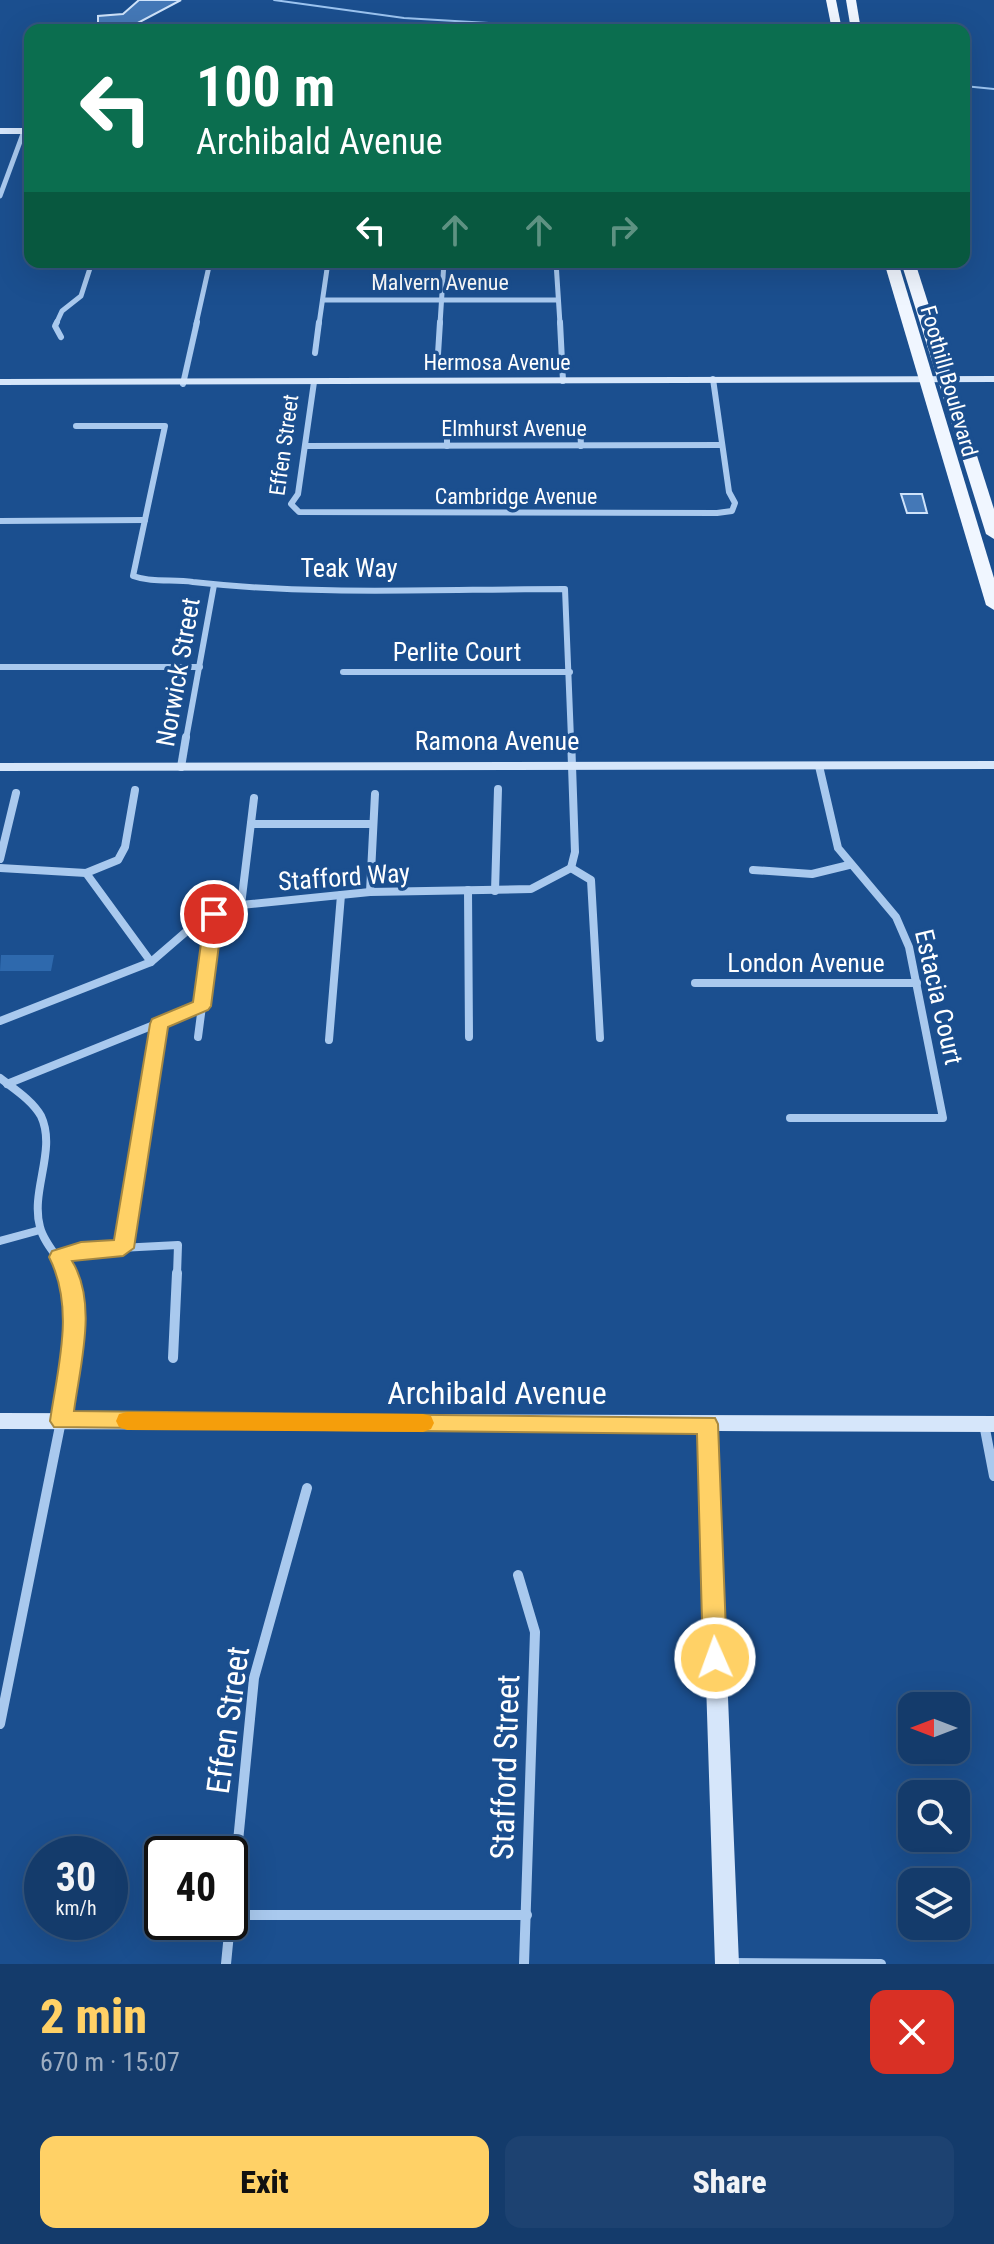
<!DOCTYPE html>
<html lang="en">
<head>
<meta charset="utf-8">
<style>
	body { margin:0; font-family:"Roboto Condensed",sans-serif; background:#1d4271; color:#f1f3f6; height:100vh; display:flex; flex-direction:column; font-size:30px; white-space:nowrap }
	* { box-sizing:border-box; margin:0 }
	p { font-size:26px; color:#9dadc1 }
	.icon { flex:none; width:44px; height:44px; fill:none; stroke:currentColor; stroke-width:2; stroke-linecap:round; stroke-linejoin:round }
	.map { position:relative; height:1964px; overflow:hidden }
	.panel { display:flex; flex-direction:column; background:#143b6b; flex:1 }
	.panel>* { flex:none }
	.hud { position:absolute; left:24px; top:24px; width:946px; height:244px; border-radius:16px; box-shadow:0 8px 32px #0002,0 0 0 2px #33557e; background:#0b6e4f; color:#fff; overflow:hidden }
	.needle { width:52px; rotate:270deg }
	.buttons { position:absolute; left:898px; top:1692px; display:grid; gap:16px }
	.buttons a { display:grid; place-items:center; width:72px; height:72px; border-radius:16px; background:#143b6b; box-shadow:0 8px 32px #0002,0 0 0 2px #33557e; font-size:40px }
	.speed { position:absolute; left:24px; top:1836px; display:flex; gap:16px; font-size:40px; font-weight:700; text-align:center }
	.speed>* { display:grid; place-content:center; width:104px; height:104px; border-radius:50%; background:#143b6b; box-shadow:0 8px 32px #0002,0 0 0 2px #33557e; line-height:1 }
	.speed small { font-size:20px; font-weight:400 }
	.speed .limit { border:4px solid #111; border-radius:12px; background:#fff; color:#111 }
	.pin { position:absolute; display:grid; place-items:center; width:68px; height:68px; color:#fff; margin:-34px; border:4px solid #fff; border-radius:50%; box-shadow:0 2px 8px #0007 }
	.me { position:absolute; width:88px; margin:-44px; rotate:358deg; stroke-linejoin:round; filter:drop-shadow(0 0 6px #0008) }
	.turn { display:flex; align-items:center; gap:28px; height:168px; padding:0 40px; font-size:36px }
	.turn .icon { width:104px; height:104px; stroke-width:2.5 }
	.turn b { display:block; font-size:56px; line-height:68px }
	.lanes { display:flex; align-items:center; height:76px; padding:0 40px; background:#0003; justify-content:center; gap:40px; direction:ltr }
	.lanes .off { opacity:.35 }
	.round { display:grid; place-items:center; flex:none; width:84px; height:84px; border-radius:16px; background:#1d4271 }
	.summary { display:flex; align-items:center; justify-content:space-between; height:136px; padding:0 40px }
	h1 { font-size:48px; font-weight:800; line-height:60px; color:#ffd166 }
	.action { display:flex; gap:16px; margin-top:auto; padding:16px 40px }
	.action a { flex:1; height:92px; border-radius:16px; background:#ffd166; color:#111; font-size:32px; font-weight:800; line-height:92px; text-align:center }
	.action a+a { background:#1d4271; color:#f1f3f6 }
	.map>svg:first-child { display:block }
	.green { fill:#2e69ad }
	.lines { fill:none; stroke-linecap:round; stroke-linejoin:round }
	.stream { stroke:#9cc4f0; stroke-width:2 }
	.building { fill:#4478b7; stroke:#cfe3fa; stroke-width:2 }
	.street-far3 { stroke:#a9c9ee; stroke-width:5 }
	.street-far2 { stroke:#a9c9ee; stroke-width:6 }
	.street-far1 { stroke:#a9c9ee; stroke-width:8 }
	.street { stroke:#a9c9ee; stroke-width:10 }
	.secondary { fill:#d6e6fa; fill-rule:evenodd }
	.primary { fill:#f0f6ff; fill-rule:evenodd }
	.route { fill:#ffd166; stroke:#a68842; stroke-width:2 }
	.slow { fill:#f59e0b }
	.labels { text-anchor:middle; dominant-baseline:central; stroke-width:7; stroke-linejoin:round; paint-order:stroke }
	.far-street-label { font-size:22px; fill:#fff; stroke:#1b4f8f }
	.street-label { font-size:26px; fill:#fff; stroke:#1b4f8f }
	.near-street-label { font-size:32px; fill:#fff; stroke:#1b4f8f }
</style>
</head>
<body>
<div class="map">
<svg width="994" height="1964" viewBox="0 0 994 1964">
	<rect width="100%" height="100%" fill="#1b4f8f"/>
	<polygon class="green" points="1,955 54,955 51,971 0,971"/>
	<g class="lines">
		<g class="stream">
			<polyline points="274,0 404,18 609,30"/>
			<polyline points="964,86 994,89"/>
		</g>
	</g>
	<g class="building">
		<polygon points="139,0 181,0 134,25 98,25 98,16 123,14"/>
		<polygon points="901,494 922,494 927,513 907,513"/>
	</g>
	<g class="lines">
		<g class="street-far3">
			<polyline points="0,196 24,131"/>
			<polyline points="556,262 560,324"/>
			<polyline points="323,300 557,300"/>
			<polyline points="56,324 62,311 81,296 92,262"/>
			<polyline points="196,324 210,262"/>
			<polyline points="319,324 328,262"/>
			<polyline points="440,324 444,262"/>
		</g>
		<g class="street-far2">
			<polyline points="57,322 55,326 61,337"/>
			<polyline points="560,322 563,381"/>
			<polyline points="315,353 319,322"/>
			<polyline points="438,354 440,322"/>
			<polyline points="314,382 298,494 291,504 299,512 717,513 732,511 735,503 729,492 713,379"/>
			<polyline points="183,384 197,322"/>
			<polyline points="580,424 581,446"/>
			<polyline points="447,425 447,446"/>
			<path d="M76 426H165L133 576C152 583 173 579 193 582 315 596 442 589 565 589L571 739"/>
			<polyline points="306,446 722,445"/>
			<polyline points="0,521 145,520"/>
			<polyline points="0,667 200,667"/>
			<polyline points="343,672 570,672"/>
			<polyline points="186,739 214,585"/>
		</g>
		<g class="street-far1">
			<polyline points="571,737 575,852 571,868"/>
			<polyline points="181,767 186,737"/>
			<polyline points="251,824 373,824"/>
			<polyline points="0,859 16,793"/>
			<polyline points="0,868 86,873 151,962"/>
			<polyline points="571,868 591,880 600,1038"/>
			<polyline points="753,870 812,874 849,865"/>
			<polyline points="86,873 118,860 125,847 135,790"/>
			<polyline points="468,890 469,1037"/>
			<polyline points="495,891 498,789"/>
			<polyline points="370,892 375,794"/>
			<polyline points="241,905 254,798"/>
			<polyline points="695,983 917,983"/>
			<polyline points="0,1021 151,962 195,924 241,905 370,892 531,889 571,868"/>
			<polyline points="198,1037 214,914"/>
			<polyline points="329,1040 341,895"/>
			<path d="M0 1078C14 1089 32 1100 41 1116 57 1150 30 1191 40 1227 44 1244 61 1260 69 1275"/>
			<polyline points="7,1084 201,1006"/>
			<polyline points="790,1118 943,1118 909,947 896,917 838,848 819,766"/>
			<polyline points="0,1241 40,1230"/>
			<polyline points="123,1248 159,1024"/>
			<polyline points="59,1257 81,1250 178,1245 177,1275"/>
		</g>
		<g class="street">
			<polyline points="173,1358 177,1273"/>
			<polyline points="984,1424 994,1476"/>
			<polyline points="518,1575 535,1632 524,1964"/>
			<polyline points="0,1724 61,1421 75,1315 68,1273"/>
			<polyline points="232,1915 527,1915"/>
			<polyline points="731,1963 881,1964"/>
			<polyline points="226,1964 254,1678 307,1488"/>
		</g>
		<g class="secondary">
			<rect x="0" y="128" width="30" height="6"/>
			<polygon points="994,376 994,382 0,385 0,379"/>
			<polygon points="994,761 994,769 0,771 0,763"/>
			<polygon points="0,1413 994,1416 994,1432 717,1431 739,1964 715,1964 698,1431 0,1429"/>
		</g>
		<g class="primary">
			<polygon points="826,0 836,0 842,30 832,30"/>
			<polygon points="846,0 856,0 861,30 851,30"/>
			<polygon points="884,262 898,262 994,578 994,610 986,605"/>
			<polygon points="901,262 915,262 994,509 994,539 986,534"/>
		</g>
	</g>
	<path class="route" d="M214 908 223 914 211 1006 208 1010 168 1027 134 1248 123 1256 72 1261C98 1303 80 1365 74 1411L715 1418 718 1424 727 1658 724 1665 715 1669 707 1665 703 1658 697 1434 54 1427 50 1421C58 1366 75 1308 49 1257L52 1251 81 1242 114 1240 150 1024 152 1019 193 1002 205 914Z"/>
	<polygon class="slow" points="127,1412 423,1414 431,1416 434,1423 431,1429 423,1432 127,1430 119,1427 116,1421 119,1414"/>
	<g class="labels">
		<g class="far-street-label">
			<text x="440" y="282">Malvern Avenue</text>
			<text x="497" y="362">Hermosa Avenue</text>
			<text transform="translate(949 381) rotate(74)">Foothill Boulevard</text>
			<text x="514" y="428">Elmhurst Avenue</text>
			<text transform="translate(284 445) rotate(-82)">Effen Street</text>
			<text x="516" y="496">Cambridge Avenue</text>
		</g>
		<g class="street-label">
			<text x="349" y="568">Teak Way</text>
			<text x="457" y="652">Perlite Court</text>
			<text transform="translate(178 672) rotate(-80)">Norwick Street</text>
			<text x="497" y="741">Ramona Avenue</text>
			<text transform="translate(344 877) rotate(-4)">Stafford Way</text>
			<text x="806" y="963">London Avenue</text>
			<text transform="translate(939 997) rotate(77)">Estacia Court</text>
		</g>
		<g class="near-street-label">
			<text x="497" y="1393">Archibald Avenue</text>
			<text transform="translate(228 1720) rotate(-82)">Effen Street</text>
			<text transform="translate(505 1767) rotate(-88)">Stafford Street</text>
		</g>
	</g>
</svg>
<div class="buttons">
<a><svg class="needle" viewBox="-14 -14 28 28"><path d="M0-13l5 13h-10z" fill="#e53935"/><path d="M0 13l5-13h-10z" fill="#9dadc1"/></svg></a>
<a><svg class="icon" aria-label="search" viewBox="0 0 24 24"><circle cx="10" cy="10" r="6"/><path d="M15 15l6 6"/></svg></a>
<a><svg class="icon" aria-label="layers" viewBox="0 0 24 24"><path d="M12 4l9 5-9 5-9-5zM3 14l9 5 9-5"/></svg></a>
</div>
<div class="speed"><div>30<small>km/h</small></div><div class="limit">40</div></div>
<div class="pin" style="left:214px;top:914px;background:#d93025"><svg class="icon" aria-label="arrive" viewBox="0 0 24 24"><path d="M6 21V4h12l-3 4 3 4H6"/></svg></div>
<svg class="me" style="left:715px;top:1658px" viewBox="-20 -20 40 40"><circle r="17" fill="#ffd166" stroke="#fff" stroke-width="3"/><path d="M0-11L8 9 0 5-8 9z" fill="#fff"/></svg>
<div class="hud">
<div class="turn"><svg class="icon" aria-label="left" viewBox="0 0 24 24"><path d="M17 20v-9H6M10 6l-5 5 5 5"/></svg><div><b>100 m</b>Archibald Avenue</div></div>
<div class="lanes"><svg class="icon" aria-label="left" viewBox="0 0 24 24"><path d="M17 20v-9H6M10 6l-5 5 5 5"/></svg><svg class="icon off" aria-label="ahead" viewBox="0 0 24 24"><path d="M12 20V5M6 11l6-6 6 6"/></svg><svg class="icon off" aria-label="ahead" viewBox="0 0 24 24"><path d="M12 20V5M6 11l6-6 6 6"/></svg><svg class="icon off" aria-label="right" viewBox="0 0 24 24"><path d="M7 20v-9h11M14 6l5 5-5 5"/></svg></div>
</div>
</div>
<section class="panel">
<div class="summary"><div><h1>2 min</h1><p>670 m · 15:07</p></div><a class="round" style="background:#d93025;color:#fff"><svg class="icon" aria-label="close" viewBox="0 0 24 24"><path d="M6 6l12 12M18 6L6 18"/></svg></a></div>
<div class="action"><a>Exit</a><a>Share</a></div>
</section>
</body>
</html>
